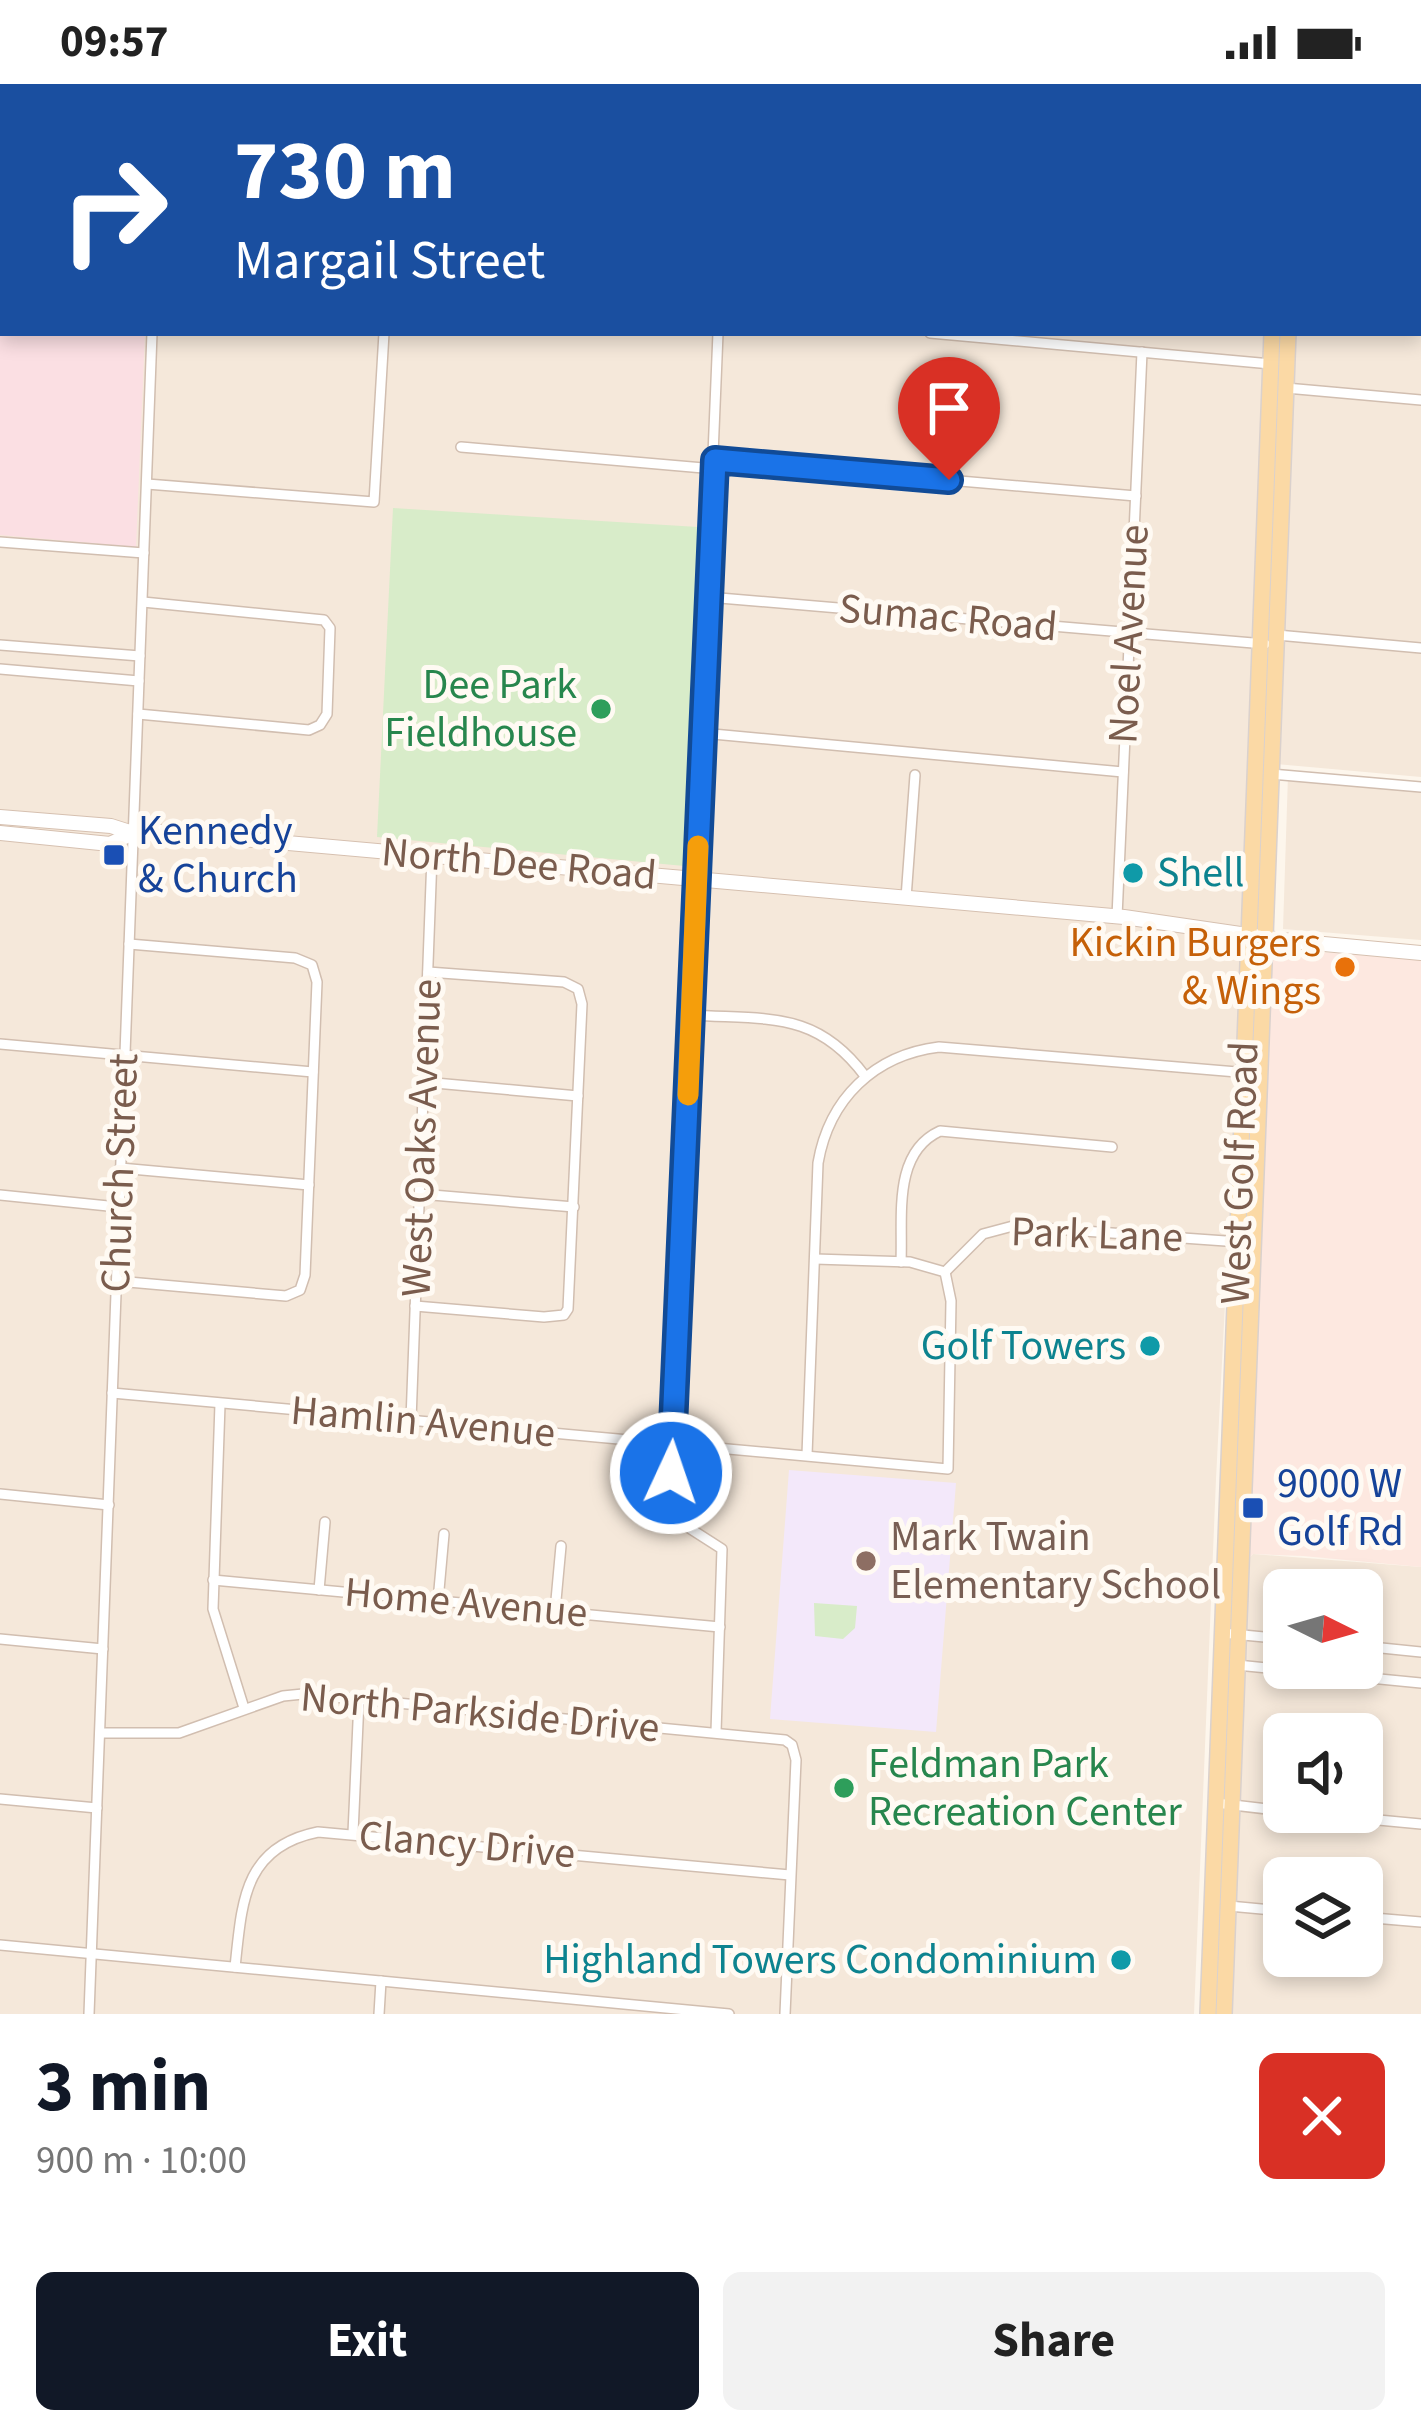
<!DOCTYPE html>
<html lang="en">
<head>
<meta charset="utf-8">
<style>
	body { margin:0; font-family:"Source Sans 3",sans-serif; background:#f2f2f2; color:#222; height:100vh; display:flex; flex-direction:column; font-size:45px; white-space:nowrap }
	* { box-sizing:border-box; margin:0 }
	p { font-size:39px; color:#767676 }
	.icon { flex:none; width:66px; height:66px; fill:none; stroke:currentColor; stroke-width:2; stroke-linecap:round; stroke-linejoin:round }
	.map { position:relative; height:1930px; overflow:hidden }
	.details { display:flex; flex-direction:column; background:#fff; flex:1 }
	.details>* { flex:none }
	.banner { position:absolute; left:0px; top:0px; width:1422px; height:252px; box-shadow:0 6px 18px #0003; background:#1a4fa0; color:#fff; overflow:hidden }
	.needle { width:78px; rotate:95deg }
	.fabs { position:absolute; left:1263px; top:1485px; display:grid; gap:24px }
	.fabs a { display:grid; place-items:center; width:120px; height:120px; border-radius:18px; background:#fff; box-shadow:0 6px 18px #0003; font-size:60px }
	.pin { position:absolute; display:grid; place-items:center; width:102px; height:102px; color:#fff; margin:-123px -51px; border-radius:50% 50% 50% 0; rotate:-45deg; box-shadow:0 0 12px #0007 }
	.pin .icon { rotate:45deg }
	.me { position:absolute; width:132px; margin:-66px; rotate:3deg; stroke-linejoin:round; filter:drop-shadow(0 0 9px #0008) }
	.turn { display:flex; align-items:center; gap:42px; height:252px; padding:0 36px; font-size:54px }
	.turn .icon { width:156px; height:156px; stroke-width:2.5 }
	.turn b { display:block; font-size:84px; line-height:102px }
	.round { display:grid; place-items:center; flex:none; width:126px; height:126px; border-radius:18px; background:#f2f2f2 }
	.head { display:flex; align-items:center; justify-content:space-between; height:204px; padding:0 36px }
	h1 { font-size:72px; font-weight:700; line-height:90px; color:#111827 }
	.primary-button { display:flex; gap:24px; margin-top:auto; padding:24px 36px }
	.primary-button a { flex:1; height:138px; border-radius:18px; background:#111827; color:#fff; font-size:48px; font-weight:700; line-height:138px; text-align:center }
	.primary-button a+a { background:#f2f2f2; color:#222 }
	.status { display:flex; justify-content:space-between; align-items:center; height:84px; padding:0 60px; background:#fff; direction:ltr }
	.status svg { height:33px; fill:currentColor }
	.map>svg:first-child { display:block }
	.residential { fill:#f5e8da; fill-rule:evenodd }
	.commercial { fill:#fde8e0 }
	.education { fill:#f3e8fa }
	.medical { fill:#fbdfe3 }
	.green { fill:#d8ecc9 }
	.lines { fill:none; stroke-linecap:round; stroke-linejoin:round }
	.street-casing { stroke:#d1beb0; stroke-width:12 }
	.secondary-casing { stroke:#d6c0b0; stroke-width:16 }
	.primary-casing { stroke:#dad1cd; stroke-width:18 }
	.street { stroke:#fff; stroke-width:9 }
	.secondary { stroke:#fff; stroke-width:14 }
	.primary { stroke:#fbd9a5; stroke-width:15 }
	.route-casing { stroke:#114b97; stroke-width:30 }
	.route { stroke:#1a73e8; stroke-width:21 }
	.slow { stroke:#f59e0b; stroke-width:21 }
	.leisure-dot { fill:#2e9e5b; stroke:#fffaf3; stroke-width:4.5 }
	.transit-dot { fill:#1a4fb4; stroke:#fffaf3; stroke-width:4.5 }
	.culture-dot { fill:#0f9aa8; stroke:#fffaf3; stroke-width:4.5 }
	.food-dot { fill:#e8710a; stroke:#fffaf3; stroke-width:4.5 }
	.education-dot { fill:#8d6e63; stroke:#fffaf3; stroke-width:4.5 }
	.labels { text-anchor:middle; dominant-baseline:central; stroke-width:10; stroke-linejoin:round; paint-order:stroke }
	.street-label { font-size:42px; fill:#7a5c4d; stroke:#fffaf3 }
	.leisure-label { font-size:42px; fill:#27864d; stroke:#fffaf3; text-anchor:end }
	.transit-label { font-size:42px; fill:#164399; stroke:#fffaf3; text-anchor:start }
	.culture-label { font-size:42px; fill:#0d838f; stroke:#fffaf3; text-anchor:end }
	.food-label { font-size:42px; fill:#c56008; stroke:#fffaf3; text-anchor:end }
	.education-label { font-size:42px; fill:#785e54; stroke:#fffaf3; text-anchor:start }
</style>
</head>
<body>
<div class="status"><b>09:57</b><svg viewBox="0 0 49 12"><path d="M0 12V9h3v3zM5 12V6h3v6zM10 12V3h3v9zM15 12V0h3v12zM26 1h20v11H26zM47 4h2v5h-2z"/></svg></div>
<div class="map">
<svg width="1421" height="1930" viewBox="0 0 1421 1930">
	<rect width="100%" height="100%" fill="#fdf6ec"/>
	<g class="residential">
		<polygon points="0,0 1273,0 3,3 3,249 1264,249 1243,869 1216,1395 1194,1930 0,1930"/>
		<polygon points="1305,0 1421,0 1421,693 1276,680 1295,249 1419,249 1419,3 1305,3"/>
		<polygon points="1288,691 1421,703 1421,856 1283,845"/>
		<path d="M1253 1470 1421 1483V1930H1230L1247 1476ZM1284 1506H1362V1584H1284ZM1284 1650H1362V1728H1284ZM1284 1794H1362V1872H1284Z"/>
	</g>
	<polygon class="commercial" points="1283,865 1421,876 1421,1483 1303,1472 1253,1470 1247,1476 1270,875 1274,868"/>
	<polygon class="education" points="789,1386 956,1399 936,1648 770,1635"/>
	<polygon class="medical" points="0,176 3,249 145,249 136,463 0,451"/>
	<g class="green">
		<polygon points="393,424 698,443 684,782 377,753"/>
		<polygon points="814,1519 857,1522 855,1544 843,1555 815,1552"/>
	</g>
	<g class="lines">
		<g class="street-casing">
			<g id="street">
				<polyline points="160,3 160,0"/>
				<polyline points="448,3 448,0"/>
				<polyline points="729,3 730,0"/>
				<polyline points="1419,80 1421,80"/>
				<polyline points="0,168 3,168"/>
				<polyline points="930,249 1271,280"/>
				<polyline points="1286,304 1421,316"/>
				<polyline points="461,363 715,385"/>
				<polyline points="715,376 1136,412"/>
				<polyline points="147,400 374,418 384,249"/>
				<polyline points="0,458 144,469"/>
				<polyline points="708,513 1265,560"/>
				<polyline points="1277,551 1421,564"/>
				<polyline points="0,561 140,572"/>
				<polyline points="0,585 139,597"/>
				<polyline points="138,630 309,646 320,641 327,630 330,544 324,536 143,518"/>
				<polyline points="702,649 1123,688"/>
				<polyline points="1271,690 1421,703"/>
				<polyline points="906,814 915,691"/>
				<polyline points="1117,833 1142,268"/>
				<path d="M692 931C767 936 816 926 865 992"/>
				<polyline points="0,960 313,988"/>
				<polyline points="424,998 578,1012"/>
				<polyline points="120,1084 309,1101"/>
				<polyline points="420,1110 574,1123"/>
				<polyline points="0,1111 118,1123"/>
				<polyline points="815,1175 910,1178 945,1188"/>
				<path d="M901 1178C903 1133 892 1069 940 1047L1112 1063"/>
				<polyline points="945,1188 983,1150 1013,1142 1254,1159"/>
				<polyline points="117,1197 286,1212 300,1206 305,1191 317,898 312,881 295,874 129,860"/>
				<polyline points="415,1222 544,1233 564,1231 568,1225 582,920 578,905 564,898 428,888"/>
				<polyline points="112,1309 948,1385 951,1217 945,1188"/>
				<polyline points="220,1320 213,1525 244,1624"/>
				<polyline points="411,1336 432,772"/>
				<path d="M807 1371 818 1079C829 1015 874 971 939 963L1249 989"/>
				<polyline points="0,1410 109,1421"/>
				<polyline points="213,1496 720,1543"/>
				<polyline points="319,1506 325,1438"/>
				<polyline points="438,1517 444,1450"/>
				<polyline points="555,1527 561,1462"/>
				<polyline points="1222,1549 1284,1555"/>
				<polyline points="0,1555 103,1565"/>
				<polyline points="1362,1562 1421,1568"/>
				<polyline points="1237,1581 1421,1599"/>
				<polyline points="716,1648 722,1465 672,1433 670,1417 718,249"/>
				<polyline points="100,1649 179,1649 283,1612 303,1610 785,1656 792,1661 796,1676 785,1930"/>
				<polyline points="0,1715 97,1724"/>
				<polyline points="1216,1719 1284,1727"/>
				<polyline points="1294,1728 1421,1740"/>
				<polyline points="353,1749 359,1616"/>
				<polyline points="1229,1822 1284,1827"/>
				<polyline points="1362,1833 1421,1838"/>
				<polyline points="0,1861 729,1930"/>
				<path d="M235 1883C242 1819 243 1763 318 1748L790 1791"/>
				<polyline points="89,1930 152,249"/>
				<polyline points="379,1930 381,1897"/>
			</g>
		</g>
		<g class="secondary-casing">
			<g id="secondary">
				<polyline points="0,733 111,742 133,749"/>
				<polyline points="0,749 110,760 133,749 152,747 1124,833 1281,856 1421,869"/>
			</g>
		</g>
		<g class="primary-casing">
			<g id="primary">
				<polyline points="1281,3 1281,0"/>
				<polyline points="1297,3 1297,0"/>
				<polyline points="1208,1930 1272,249"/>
				<polyline points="1224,1930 1288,249"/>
			</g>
		</g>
		<use href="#street" class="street"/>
		<use href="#secondary" class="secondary"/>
		<use href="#primary" class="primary"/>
	</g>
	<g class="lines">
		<g class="route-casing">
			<polyline id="route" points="671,1389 715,376 949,396"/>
		</g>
		<use href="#route" class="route"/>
		<polyline class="slow" points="688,1011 698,762"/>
	</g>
	<g class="leisure-dot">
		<circle cx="601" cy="625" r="12"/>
		<circle cx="844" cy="1704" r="12"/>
	</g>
	<g class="transit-dot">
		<rect x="102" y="759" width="24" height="24" rx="6"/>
		<rect x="1241" y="1412" width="24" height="24" rx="6"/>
	</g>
	<g class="culture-dot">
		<circle cx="1133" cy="789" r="12"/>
		<circle cx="1150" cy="1262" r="12"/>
		<circle cx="1121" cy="1876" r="12"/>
	</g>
	<circle class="food-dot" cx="1345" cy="883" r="12"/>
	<circle class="education-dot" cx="866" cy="1477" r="12"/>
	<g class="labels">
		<g class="street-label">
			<text transform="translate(948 534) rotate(5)">Sumac Road</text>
			<text transform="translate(1129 550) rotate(-87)">Noel Avenue</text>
			<text transform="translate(519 780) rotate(5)">North Dee Road</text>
			<text transform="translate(422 1054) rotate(-88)">West Oaks Avenue</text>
			<text transform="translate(120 1089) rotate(-88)">Church Street</text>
			<text transform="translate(1240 1089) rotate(-88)">West Golf Road</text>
			<text transform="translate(1097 1151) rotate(2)">Park Lane</text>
			<text transform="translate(423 1338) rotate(5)">Hamlin Avenue</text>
			<text transform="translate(466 1519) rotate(5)">Home Avenue</text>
			<text transform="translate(480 1629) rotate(5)">North Parkside Drive</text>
			<text transform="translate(467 1761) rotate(5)">Clancy Drive</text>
		</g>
		<g class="leisure-label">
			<text x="577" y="601">Dee Park<tspan x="577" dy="48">Fieldhouse</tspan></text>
			<text x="868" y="1680" text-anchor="start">Feldman Park<tspan x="868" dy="48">Recreation Center</tspan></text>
		</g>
		<g class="transit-label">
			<text x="138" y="747">Kennedy<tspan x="138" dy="48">&amp; Church</tspan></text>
			<text x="1277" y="1400">9000 W<tspan x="1277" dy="48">Golf Rd</tspan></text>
		</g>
		<g class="culture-label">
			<text x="1157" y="789" text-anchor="start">Shell</text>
			<text x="1126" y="1262">Golf Towers</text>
			<text x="1097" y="1876">Highland Towers Condominium</text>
		</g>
		<g class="food-label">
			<text x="1321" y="859">Kickin Burgers<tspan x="1321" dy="48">&amp; Wings</tspan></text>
		</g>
		<g class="education-label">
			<text x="890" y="1453">Mark Twain<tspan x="890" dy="48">Elementary School</tspan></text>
		</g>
	</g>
</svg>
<div class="fabs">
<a><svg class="needle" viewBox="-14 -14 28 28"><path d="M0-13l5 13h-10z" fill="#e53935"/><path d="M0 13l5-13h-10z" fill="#767676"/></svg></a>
<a><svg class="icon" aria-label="sound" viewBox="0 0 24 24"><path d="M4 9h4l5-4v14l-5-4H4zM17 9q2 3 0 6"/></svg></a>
<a><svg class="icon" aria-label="layers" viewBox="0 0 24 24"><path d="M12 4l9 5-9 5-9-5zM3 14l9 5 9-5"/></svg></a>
</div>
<div class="pin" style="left:949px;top:396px;background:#d93025"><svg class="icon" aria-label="arrive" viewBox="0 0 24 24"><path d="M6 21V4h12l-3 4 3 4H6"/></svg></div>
<svg class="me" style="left:671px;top:1389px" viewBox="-20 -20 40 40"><circle r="17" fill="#1a73e8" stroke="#fff" stroke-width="3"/><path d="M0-11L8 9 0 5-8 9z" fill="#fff"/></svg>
<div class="banner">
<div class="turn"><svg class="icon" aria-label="right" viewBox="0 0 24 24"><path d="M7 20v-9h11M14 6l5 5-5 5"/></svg><div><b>730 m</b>Margail Street</div></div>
</div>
</div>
<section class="details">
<div class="head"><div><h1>3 min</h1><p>900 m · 10:00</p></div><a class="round" style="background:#d93025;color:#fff"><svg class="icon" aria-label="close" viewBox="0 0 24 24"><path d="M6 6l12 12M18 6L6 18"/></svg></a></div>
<div class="primary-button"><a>Exit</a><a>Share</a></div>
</section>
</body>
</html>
